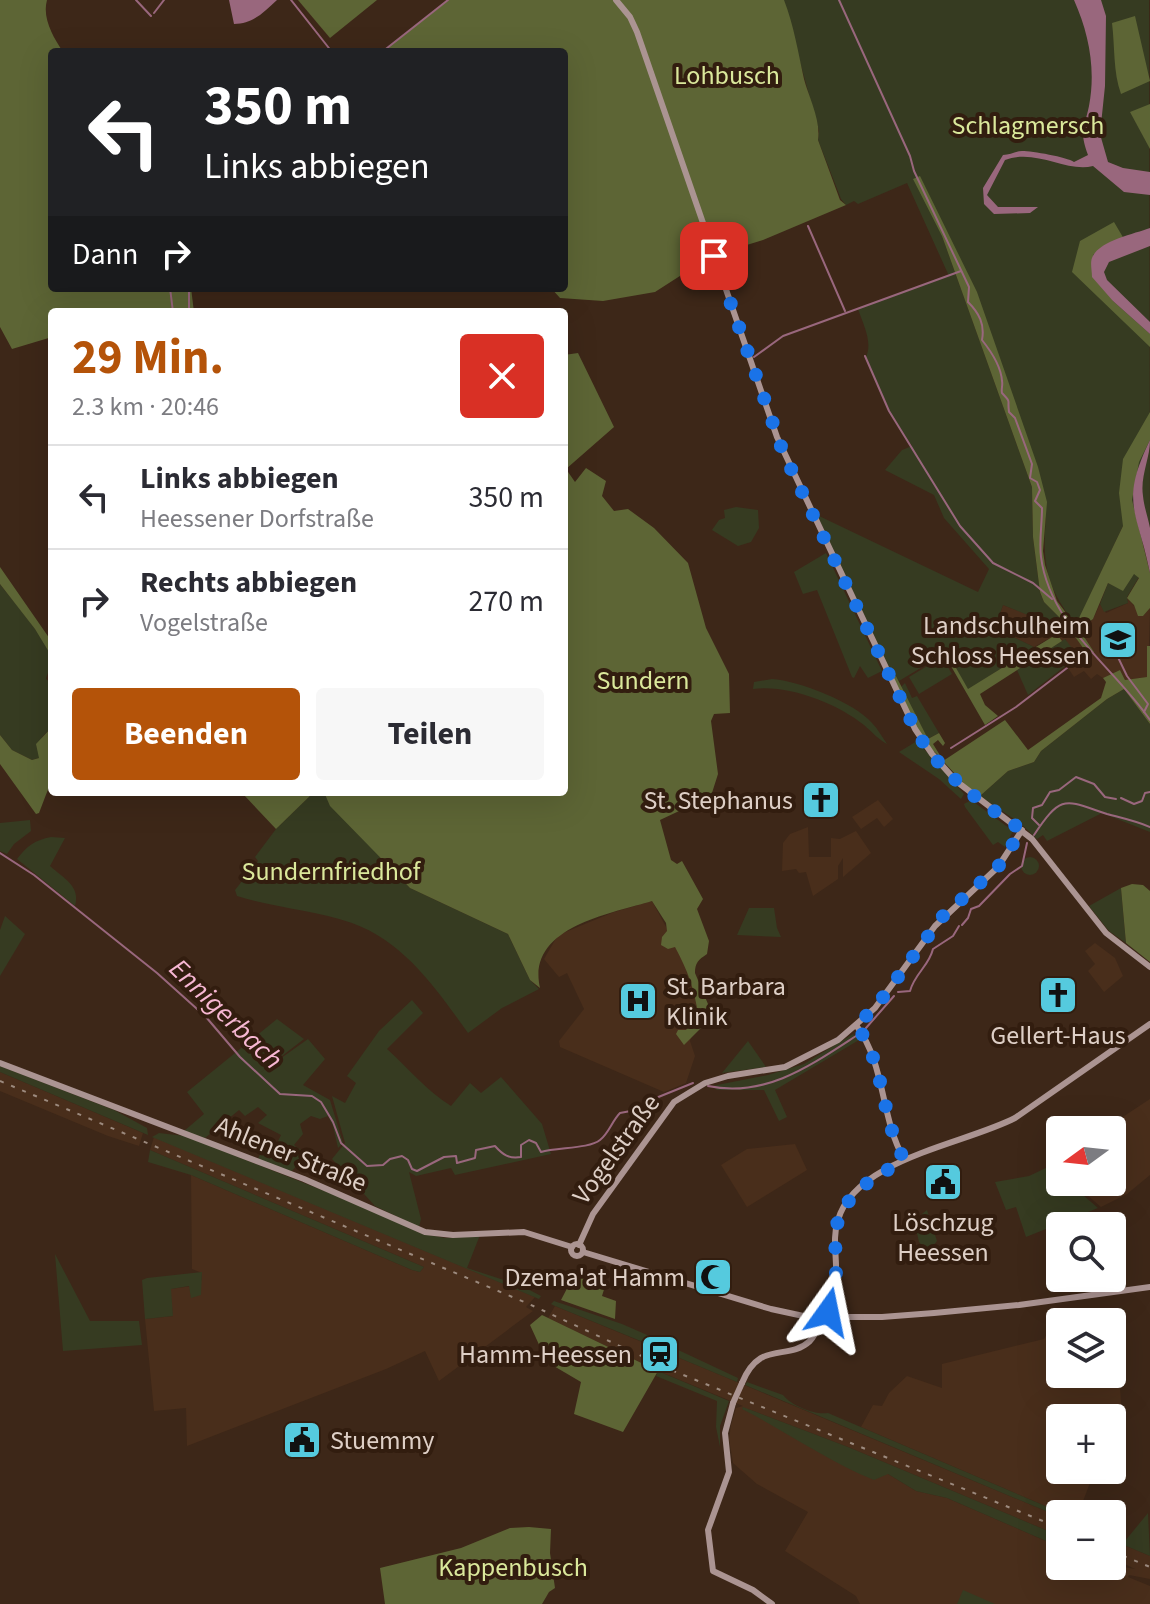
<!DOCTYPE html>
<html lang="de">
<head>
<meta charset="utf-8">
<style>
	body { margin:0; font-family:"Source Sans 3",sans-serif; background:#f7f7f7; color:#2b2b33; height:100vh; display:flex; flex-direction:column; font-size:30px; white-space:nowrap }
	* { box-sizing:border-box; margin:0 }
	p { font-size:26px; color:#7c7c81 }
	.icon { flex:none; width:44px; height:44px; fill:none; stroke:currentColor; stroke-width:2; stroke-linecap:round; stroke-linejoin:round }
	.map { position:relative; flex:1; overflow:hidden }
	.drawer { position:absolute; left:48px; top:308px; width:520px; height:488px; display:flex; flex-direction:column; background:#fff; border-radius:8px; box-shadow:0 8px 32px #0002 }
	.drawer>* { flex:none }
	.guide { position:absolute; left:48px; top:48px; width:520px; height:244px; border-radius:8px; box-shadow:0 8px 32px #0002; background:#202124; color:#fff; overflow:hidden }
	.needle { width:52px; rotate:255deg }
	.tools { position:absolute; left:1046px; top:1116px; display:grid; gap:16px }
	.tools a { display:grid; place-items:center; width:80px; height:80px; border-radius:8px; background:#fff; box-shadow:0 8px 32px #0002; font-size:40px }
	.pin { position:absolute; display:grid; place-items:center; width:68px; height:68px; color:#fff; margin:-34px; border-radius:16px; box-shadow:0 4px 12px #0006 }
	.me { position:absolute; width:88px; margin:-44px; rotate:12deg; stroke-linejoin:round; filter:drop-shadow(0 0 6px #0008) }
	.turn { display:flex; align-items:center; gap:28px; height:168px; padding:0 24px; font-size:36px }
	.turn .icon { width:104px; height:104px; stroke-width:2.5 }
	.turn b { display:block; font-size:56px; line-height:68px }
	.then { display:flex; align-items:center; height:76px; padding:0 24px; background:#0003; gap:16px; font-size:30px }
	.round { display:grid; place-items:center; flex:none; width:84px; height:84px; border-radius:8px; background:#f7f7f7 }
	.headline { display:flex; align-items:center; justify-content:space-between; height:136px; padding:0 24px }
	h1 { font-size:48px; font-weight:700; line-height:60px; color:#b45309 }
	.primary-button { display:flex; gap:16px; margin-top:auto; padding:16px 24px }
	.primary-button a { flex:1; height:92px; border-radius:8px; background:#b45309; color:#fff; font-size:32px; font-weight:700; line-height:92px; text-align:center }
	.primary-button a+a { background:#f7f7f7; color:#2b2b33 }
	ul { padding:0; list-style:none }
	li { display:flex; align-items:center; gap:24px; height:104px; padding:0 24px; border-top:2px solid #e1e1e2 }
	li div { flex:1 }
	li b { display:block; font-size:30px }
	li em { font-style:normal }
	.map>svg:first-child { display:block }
	.built { fill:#492e1b }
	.green { fill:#363b21 }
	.forest { fill:#5d6535 }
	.water { fill:#99677d }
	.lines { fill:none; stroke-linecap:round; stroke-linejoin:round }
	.stream { stroke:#99677d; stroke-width:2 }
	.secondary { stroke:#ab9492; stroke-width:6 }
	.rail { stroke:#9c8a7e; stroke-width:2; stroke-dasharray:4 8; stroke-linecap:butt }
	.secondary-bridge { stroke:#ab9492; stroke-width:6 }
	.route { stroke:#1a73e8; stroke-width:14; stroke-dasharray:0 25.2 }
	.labels { text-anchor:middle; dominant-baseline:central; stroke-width:8; stroke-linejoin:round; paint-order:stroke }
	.park-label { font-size:26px; fill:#dae89b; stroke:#321d0f }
	.poi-label { font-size:26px; fill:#decfc6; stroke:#321d0f; text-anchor:end }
	.street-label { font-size:26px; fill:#decfc6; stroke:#321d0f }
	.water-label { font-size:28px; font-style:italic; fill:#f7b7d3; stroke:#321d0f }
</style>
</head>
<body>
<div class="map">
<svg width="1150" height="1604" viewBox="0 0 1150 1604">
	<rect width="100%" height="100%" fill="#3d2718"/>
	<g class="built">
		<polygon points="1127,598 1143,616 1150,608 1148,677 1125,680 1120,670 1103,678 1097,674 1091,679 1084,671 1074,677 1066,665 1068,663 1066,639 1062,641 1057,634 1034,647 995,628 1003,605 1060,627 1068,626 1089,655 1094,652 1079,629 1093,619 1100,604 1106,613 1128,603"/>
		<polygon points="878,800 893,819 884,827 877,818 861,829 852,817"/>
		<polygon points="808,827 809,857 831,857 831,838 840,839 856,831 871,853 843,877 843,858 838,866 838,879 813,896 806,872 799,873 796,869 782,871 783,843 790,834"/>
		<polygon points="652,901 685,962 695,993 699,1015 690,1041 695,1056 686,1083 664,1092 560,1047 559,1041 584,1009 567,973 559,977 544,959 558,935 614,912"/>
		<polygon points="1095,943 1115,958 1123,976 1104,992 1088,971 1095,964 1085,951"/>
		<polygon points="0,1072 143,1133 139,1146 108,1136 0,1091"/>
		<polygon points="1150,1099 1150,1175 1127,1194 1101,1207 1072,1182 1112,1182 1112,1130 1103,1130"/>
		<polygon points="154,1137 535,1297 526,1307 533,1311 439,1381 425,1351 386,1369 187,1446 186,1408 154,1411 145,1319 173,1316 170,1289 200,1285 202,1277 202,1273 192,1269 191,1175 412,1270 420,1272 424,1267 150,1150"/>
		<polygon points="795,1144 807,1170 747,1207 721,1165 747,1149"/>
		<polygon points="555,1306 642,1342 647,1341 672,1352 677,1357 1060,1517 1060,1536 848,1447 748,1409 888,1474 916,1491 947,1498 1060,1547 1060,1566 1112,1565 1135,1569 1112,1558 1112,1540 1150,1556 1150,1579 1129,1575 1128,1577 1150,1586 1150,1604 860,1604 856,1596 785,1551 808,1512 757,1484 733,1463 729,1439 731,1425 736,1408 743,1406 658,1371 548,1318"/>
		<polygon points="1116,1321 1124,1452 1117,1453 1112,1449 1112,1418 1060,1418 1060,1470 1095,1470 1078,1514 1064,1514 861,1427 873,1405 882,1406 889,1393 907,1376 942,1388 942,1364 1044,1339 1048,1332 1060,1330 1060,1374 1112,1374 1112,1322 1109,1322"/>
	</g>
	<g class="green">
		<path d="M783 0H1149L1150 549 1123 526 1078 621H1073C1046 586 1042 562 1046 518L958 269 914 179 942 236 1032 487 1033 537 1040 593 1044 602 1068 626 1060 628 1003 605 995 628 1034 647 968 690 947 652 899 681 896 676H893L817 515 978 592 989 569 944 518 934 495 885 470 902 450 912 446 889 411 866 357C873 342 863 324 858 309L949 276 907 183 858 204 854 201 846 205 841 199 818 140 819 131Z"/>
		<polygon points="736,507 758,510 759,528 751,542 738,546 712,530 719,520 725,518 724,510"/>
		<polygon points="826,553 882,671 868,678 860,666 854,678 852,677 817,590 803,594 794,572"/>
		<polygon points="1133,573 1139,577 1127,597 1128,603 1104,612 1100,604 1108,583 1123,590"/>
		<path d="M0 584C11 599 52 645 52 661 52 667 47 673 46 679L52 684V727L42 737 39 758 32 760 12 750 0 735Z"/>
		<polygon points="1065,639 1078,656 1028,695 1017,670"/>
		<polygon points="942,657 952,674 919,694 909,677"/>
		<path d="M772 679C799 681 854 702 872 723 878 729 882 737 887 744 879 740 872 732 864 725 837 703 787 684 753 689L754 682Z"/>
		<polygon points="905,683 912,698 917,696 939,733 928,739 900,688"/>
		<polygon points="1124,689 1150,724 1150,832 1102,813 1047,841 1043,835 1037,839 1020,823 980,796 1008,771 1034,762 1041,751 1107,699"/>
		<polygon points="917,741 964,794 961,799 939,779 899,752"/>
		<path d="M314 792H325L332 806 410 888 508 934 530 980 539 989 502 1008 468 1033C437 990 405 942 352 923 315 910 274 908 237 896L235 890 258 861 255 857 276 829Z"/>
		<polygon points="971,800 1013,831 1005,847 998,842 993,845 965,807 964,804"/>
		<polygon points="30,820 31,831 14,844 7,854 0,851 0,823"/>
		<path d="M51 837 65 838 50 866C63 878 81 886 75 906L17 859C27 846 35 840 51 837Z"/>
		<circle cx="1030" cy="866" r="9"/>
		<polygon points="1121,888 1126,943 1109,931 1089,906"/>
		<polygon points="749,908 774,908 777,928 781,937 737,935"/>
		<polygon points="5,916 25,934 0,976 0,930"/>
		<path d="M412 1000 423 1013 387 1049C408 1068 427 1091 451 1106L470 1083 481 1093 501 1077 542 1124 551 1154 455 1175 451 1168 416 1176 409 1172 421 1219 419 1227 375 1206 332 1159 345 1143 332 1096 345 1103 356 1083 347 1076 379 1031Z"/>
		<polygon points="277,1019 304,1039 260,1073 308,1039 325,1059 303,1085 330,1100 343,1143 338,1148 333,1126 328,1116 320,1119 311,1116 300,1124 303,1134 294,1145 307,1154 291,1172 258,1159 263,1147 273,1152 281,1135 258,1123 267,1115 258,1107 245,1116 239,1110 205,1138 184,1131 204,1114 187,1092"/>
		<polygon points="853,1034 859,1040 775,1090 787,1117 779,1121 764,1090 717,1090 712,1086 768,1075 804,1064"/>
		<polygon points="748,1041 766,1067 722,1073"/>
		<polygon points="0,1066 114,1110 147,1128 148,1135 0,1072"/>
		<polygon points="159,1133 185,1136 370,1209 420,1233 445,1238 480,1235 467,1268 522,1286 541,1296 539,1299 152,1137"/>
		<polygon points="150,1150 424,1267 420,1272 412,1270 191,1175 148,1162"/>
		<polygon points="1050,1166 1060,1175 1060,1182 1068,1182 1098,1208 1026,1237 1016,1207 1006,1210 995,1182 1029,1176"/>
		<polygon points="927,1210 937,1241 928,1252 919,1242 914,1220"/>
		<polygon points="55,1254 90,1321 139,1321 142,1345 63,1351"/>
		<polygon points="202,1272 201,1295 191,1298 189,1286 171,1289 173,1316 145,1319 142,1280 147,1278"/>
		<polygon points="554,1301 622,1324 661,1341 655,1344 643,1342 555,1306 551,1304"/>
		<polygon points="674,1348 738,1378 737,1382 677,1357 672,1352"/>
		<polygon points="658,1371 729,1401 720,1426 720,1447 716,1427 717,1401 656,1376"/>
		<path d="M747 1382 783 1395C792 1406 814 1415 828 1413L1064 1514H1060V1517L745 1385Z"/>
		<path d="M743 1407 848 1447 1060 1536V1547L947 1498 916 1491 888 1474 874 1480C827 1461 787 1432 742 1409Z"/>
		<polygon points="1148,1513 1150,1556 1112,1540 1112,1535 1125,1541"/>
		<polygon points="963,1590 995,1604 957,1604"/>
	</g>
	<g class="forest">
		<path d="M0 0H47C42 18 53 37 63 52H52V288H191L194 312H52V337L12 349 0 327Z"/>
		<polygon points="298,0 377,0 330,38"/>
		<path d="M449 0H784C794 26 798 52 804 79 809 98 821 120 818 140L840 200 846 205 763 240 711 256 655 292 603 301 560 298 551 288H564V52H382Z"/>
		<path d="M1135 16 1150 81 1121 94C1113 72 1115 47 1112 23Z"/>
		<polygon points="1150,104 1150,149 1130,112"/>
		<polygon points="920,176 977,292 1038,467 1047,502 1043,551 1045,565 1057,601 1073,622 1078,620 1123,526 1119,493 1123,459 1150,412 1150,440 1139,462 1132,500 1150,573 1150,608 1143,616 1138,616 1134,605 1127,598 1139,578 1134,574 1123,591 1108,583 1093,619 1079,629 1094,652 1089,656 1065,623 1044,602 1040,592 1033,537 1032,487 942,236 913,179"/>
		<polygon points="1114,222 1124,239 1103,246 1093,255 1113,301 1150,334 1150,347 1072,272 1080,241"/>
		<path d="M578 353 614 427 566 469 575 482 586 468 606 481 602 496 614 511 628 509 654 528 688 563 706 628 729 674 730 713 714 714 711 721 718 774 711 796 660 820 671 860 677 864 682 861 703 899 697 909 709 941 707 954C698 960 695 963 695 973L713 1016 684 1045 676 1034 678 1030H686L698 1015C695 990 687 969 675 947L668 949 661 945 662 937 667 931 666 923 652 901C610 914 526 927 540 988L530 980 508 934 410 888 330 806 324 792H564V355Z"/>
		<polygon points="0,567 52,642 52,657 35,629 0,584"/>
		<polygon points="1057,634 1062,641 980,694 985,705 998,716 985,725 944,654 947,652 968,689"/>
		<polygon points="1147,646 1150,646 1150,724 1124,689 1107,699 1041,751 1034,762 1008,771 980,796 971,791 943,761 1005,720 1028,750 1101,698 1106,682 1103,678 1120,670 1125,680 1147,677"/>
		<path d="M896 676 928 739 939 733 945 743 943 746 938 740 933 744 941 757C920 744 903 700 893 677Z"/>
		<polygon points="52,727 52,779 39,813 36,814 0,764 0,735 12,750 32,760 39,758 36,744"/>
		<polygon points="244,792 314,792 276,829 243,794"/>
		<polygon points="1132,884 1143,885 1150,891 1150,962 1126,943 1121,888"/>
		<polygon points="574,1275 588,1276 606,1283 602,1296 616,1301 615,1319 561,1300"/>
		<polygon points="542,1315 658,1371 623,1432 574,1414 581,1382 547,1362 530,1325"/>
		<polygon points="529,1527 551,1529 550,1553 555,1588 549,1592 542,1604 385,1604 380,1568 461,1548 510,1528"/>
	</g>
	<g class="water">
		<path d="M229 0H277C264 12 253 24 234 24Z"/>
		<path d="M1074 0H1101L1106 16 1105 86 1100 134 1108 162 1123 168 1150 172V195L1124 192 1093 166C1067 173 1036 148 1005 160L987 195 998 207H1038L1030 213 994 214 984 204 983 188 1003 155C1010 155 1016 151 1022 151 1032 151 1067 157 1074 162L1088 155C1079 130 1084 130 1089 106 1096 69 1089 34 1074 0Z"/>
		<path d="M1150 228V246L1109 262 1104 272 1107 280 1150 322V334L1113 301 1092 277C1092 271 1090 263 1092 258 1098 241 1134 234 1150 228Z"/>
		<path d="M1150 440C1150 459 1140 476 1143 496 1144 507 1148 517 1150 528 1150 542 1150 558 1150 573 1138 511 1119 504 1150 440Z"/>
	</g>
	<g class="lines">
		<g class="stream">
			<polyline points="136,0 151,16"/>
			<polyline points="291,0 332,52"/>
			<path d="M839 0 910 156 914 171 969 287 968 302C979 313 985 324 982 340 990 350 1001 365 1002 381 1003 385 1001 389 1002 393 1012 404 1007 398 1009 412L1015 418 1032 464 1030 478 1037 482 1040 490 1035 501 1042 508C1042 525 1039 540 1041 557 1050 626 1114 667 1150 720"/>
			<polyline points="154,13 164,0"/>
			<polyline points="382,52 448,0"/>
			<polyline points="808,226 845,311"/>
			<polyline points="170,288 173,312"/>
			<polyline points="189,288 189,312"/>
			<polyline points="865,356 889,411 960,526 993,563 1033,583 1052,599"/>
			<polyline points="754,357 783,336 961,271"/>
			<polyline points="1114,649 1127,676 1148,704 1144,712"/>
			<polyline points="951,748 1016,707 1067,668"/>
			<polyline points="1121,798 1134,804 1142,801 1145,793 1150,792"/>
			<polyline points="1039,825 1032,818 1033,808 1042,805 1050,792 1059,790 1076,777 1094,784 1105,797 1116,799"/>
			<path d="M1034 835C1062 793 1065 800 1107 814 1122 818 1136 821 1150 827"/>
			<path d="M0 853 34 875 157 973 206 1017 240 1057 280 1094 312 1096 321 1102 333 1122 341 1143 367 1166 383 1165 390 1159 402 1156 408 1160 412 1169 417 1171 444 1157 456 1156 457 1163 475 1158 476 1150 495 1146C503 1155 509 1159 521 1157V1145L529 1140 536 1143 541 1152C557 1147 589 1149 600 1140 609 1133 612 1121 620 1113L641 1109 651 1100 693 1083"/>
			<polyline points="962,925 968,918 971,909 979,906 1010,874 1022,866 1027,843"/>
			<path d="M898 992 910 991C915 973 929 966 933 949L953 936 959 926"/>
			<polyline points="866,1028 894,996"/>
			<path d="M708 1086C765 1098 810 1066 856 1036"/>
		</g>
		<g class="secondary">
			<polyline points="616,0 630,17 637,32 777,437 915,729 932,754 956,781 1032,839 1106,933 1150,967"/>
			<path d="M856 1025C886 1065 880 1117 904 1159"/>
			<polyline points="0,1063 304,1179 425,1232 453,1235 524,1232 572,1247"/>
			<circle cx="577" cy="1250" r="6"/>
			<polyline points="579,1245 593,1214 674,1102 705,1083 728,1076 785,1067 838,1040 875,1008 935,926 998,867 1022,830"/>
			<polyline points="583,1252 771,1309 808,1317 882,1317 934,1313 1019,1305 1150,1287"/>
			<path d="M826 1318C830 1304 835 1290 836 1275 837 1257 832 1238 838 1220 855 1159 965 1144 1015 1118L1150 1024"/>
			<path d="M742 1383C760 1339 787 1362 810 1341 816 1335 818 1326 822 1318"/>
			<polyline points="733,1403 725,1433 729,1472 708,1530 713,1571 753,1590 772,1604"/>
		</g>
		<g class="rail">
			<polyline points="0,1081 529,1304 676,1372 1060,1528"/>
			<polyline points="1112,1551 1150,1567"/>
		</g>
		<polyline class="secondary-bridge" points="733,1403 742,1383"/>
	</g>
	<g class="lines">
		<path class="route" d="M714 256 783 452 915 729C940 774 980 802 1022 830L998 867 943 916 875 1008 856 1025C886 1065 880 1117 904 1159L866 1184 843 1207 835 1230 836 1276 828 1312"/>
	</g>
	<defs>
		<g id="school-square" transform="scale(2)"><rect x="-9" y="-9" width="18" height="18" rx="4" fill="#55cade" stroke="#321d0f"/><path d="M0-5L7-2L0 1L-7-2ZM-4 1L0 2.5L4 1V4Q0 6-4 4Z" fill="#111"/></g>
		<g id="church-square" transform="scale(2)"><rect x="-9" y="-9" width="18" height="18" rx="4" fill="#55cade" stroke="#321d0f"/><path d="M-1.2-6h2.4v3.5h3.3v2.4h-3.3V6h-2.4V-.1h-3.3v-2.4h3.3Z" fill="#111"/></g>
		<g id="hospital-square" transform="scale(2)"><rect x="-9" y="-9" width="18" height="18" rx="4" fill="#55cade" stroke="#321d0f"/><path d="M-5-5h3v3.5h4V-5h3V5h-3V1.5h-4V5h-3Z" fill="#111"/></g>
		<g id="civic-square" transform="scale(2)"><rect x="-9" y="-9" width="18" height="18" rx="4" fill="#55cade" stroke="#321d0f"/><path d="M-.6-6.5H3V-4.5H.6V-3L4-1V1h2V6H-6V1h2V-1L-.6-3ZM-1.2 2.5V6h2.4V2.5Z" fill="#111"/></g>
		<g id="mosque-square" transform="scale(2)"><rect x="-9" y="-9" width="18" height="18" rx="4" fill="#55cade" stroke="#321d0f"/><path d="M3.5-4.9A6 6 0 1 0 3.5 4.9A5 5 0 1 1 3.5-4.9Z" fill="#111"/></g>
		<g id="station-square" transform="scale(2)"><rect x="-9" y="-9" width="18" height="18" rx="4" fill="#55cade" stroke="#321d0f"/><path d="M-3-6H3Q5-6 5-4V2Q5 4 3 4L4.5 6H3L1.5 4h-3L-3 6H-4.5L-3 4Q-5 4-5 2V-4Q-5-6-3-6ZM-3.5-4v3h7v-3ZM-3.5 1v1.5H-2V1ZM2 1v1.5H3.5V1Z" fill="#111"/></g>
	</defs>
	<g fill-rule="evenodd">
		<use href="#school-square" x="1118" y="640"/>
		<use href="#church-square" x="821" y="800"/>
		<use href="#church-square" x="1058" y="995"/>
		<use href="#hospital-square" x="638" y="1001"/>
		<use href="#civic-square" x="943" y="1182"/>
		<use href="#mosque-square" x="713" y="1277"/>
		<use href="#station-square" x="660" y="1354"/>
		<use href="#civic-square" x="302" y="1440"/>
	</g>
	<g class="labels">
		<g class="park-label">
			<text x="727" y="75">Lohbusch</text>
			<text x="1028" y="125">Schlagmersch</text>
			<text x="643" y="680">Sundern</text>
			<text x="331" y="871">Sundernfriedhof</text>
			<text x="513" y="1567">Kappenbusch</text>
		</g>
		<g class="poi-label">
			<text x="1090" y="625">Landschulheim<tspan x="1090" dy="30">Schloss Heessen</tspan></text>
			<text x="793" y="800">St. Stephanus</text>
			<text x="666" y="986" text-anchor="start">St. Barbara<tspan x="666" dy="30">Klinik</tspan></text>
			<text x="1058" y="1035" text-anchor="middle">Gellert-Haus</text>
			<text x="943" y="1222" text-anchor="middle">Löschzug<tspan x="943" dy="30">Heessen</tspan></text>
			<text x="685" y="1277">Dzema'at Hamm</text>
			<text x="632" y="1354">Hamm-Heessen</text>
			<text x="330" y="1440" text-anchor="start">Stuemmy</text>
		</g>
		<g class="street-label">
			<text transform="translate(616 1149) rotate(-54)">Vogelstraße</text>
			<text transform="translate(291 1154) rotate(22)">Ahlener Straße</text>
		</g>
		<g class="water-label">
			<text transform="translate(226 1014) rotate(44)">Ennigerbach</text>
		</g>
	</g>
</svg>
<div class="tools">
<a><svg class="needle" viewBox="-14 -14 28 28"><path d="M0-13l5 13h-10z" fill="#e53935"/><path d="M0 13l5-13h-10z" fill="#7c7c81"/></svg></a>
<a><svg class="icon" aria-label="search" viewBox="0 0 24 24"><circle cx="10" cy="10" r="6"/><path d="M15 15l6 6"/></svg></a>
<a><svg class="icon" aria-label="layers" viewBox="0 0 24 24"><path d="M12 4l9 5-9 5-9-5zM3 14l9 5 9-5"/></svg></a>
<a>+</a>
<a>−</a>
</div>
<div class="pin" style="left:714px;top:256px;background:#d93025"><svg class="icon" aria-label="arrive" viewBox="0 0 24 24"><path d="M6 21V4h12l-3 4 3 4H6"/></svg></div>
<svg class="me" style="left:828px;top:1312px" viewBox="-20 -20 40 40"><path d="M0-17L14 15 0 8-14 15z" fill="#1a73e8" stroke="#fff" stroke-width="4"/></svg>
<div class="guide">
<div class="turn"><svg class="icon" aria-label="left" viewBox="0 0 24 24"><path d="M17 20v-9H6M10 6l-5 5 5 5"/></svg><div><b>350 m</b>Links abbiegen</div></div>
<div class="then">Dann<svg class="icon" aria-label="right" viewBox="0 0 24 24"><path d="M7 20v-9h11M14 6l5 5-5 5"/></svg></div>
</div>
<section class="drawer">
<div class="headline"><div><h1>29 Min.</h1><p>2.3 km · 20:46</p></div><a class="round" style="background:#d93025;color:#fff"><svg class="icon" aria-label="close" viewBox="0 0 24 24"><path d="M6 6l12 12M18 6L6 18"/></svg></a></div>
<ul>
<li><svg class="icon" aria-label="left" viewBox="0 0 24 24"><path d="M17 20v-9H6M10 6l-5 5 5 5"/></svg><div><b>Links abbiegen</b><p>Heessener Dorfstraße</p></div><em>350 m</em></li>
<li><svg class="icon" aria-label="right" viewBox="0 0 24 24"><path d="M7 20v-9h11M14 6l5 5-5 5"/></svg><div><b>Rechts abbiegen</b><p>Vogelstraße</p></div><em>270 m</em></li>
</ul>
<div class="primary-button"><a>Beenden</a><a>Teilen</a></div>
</section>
</div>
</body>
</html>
